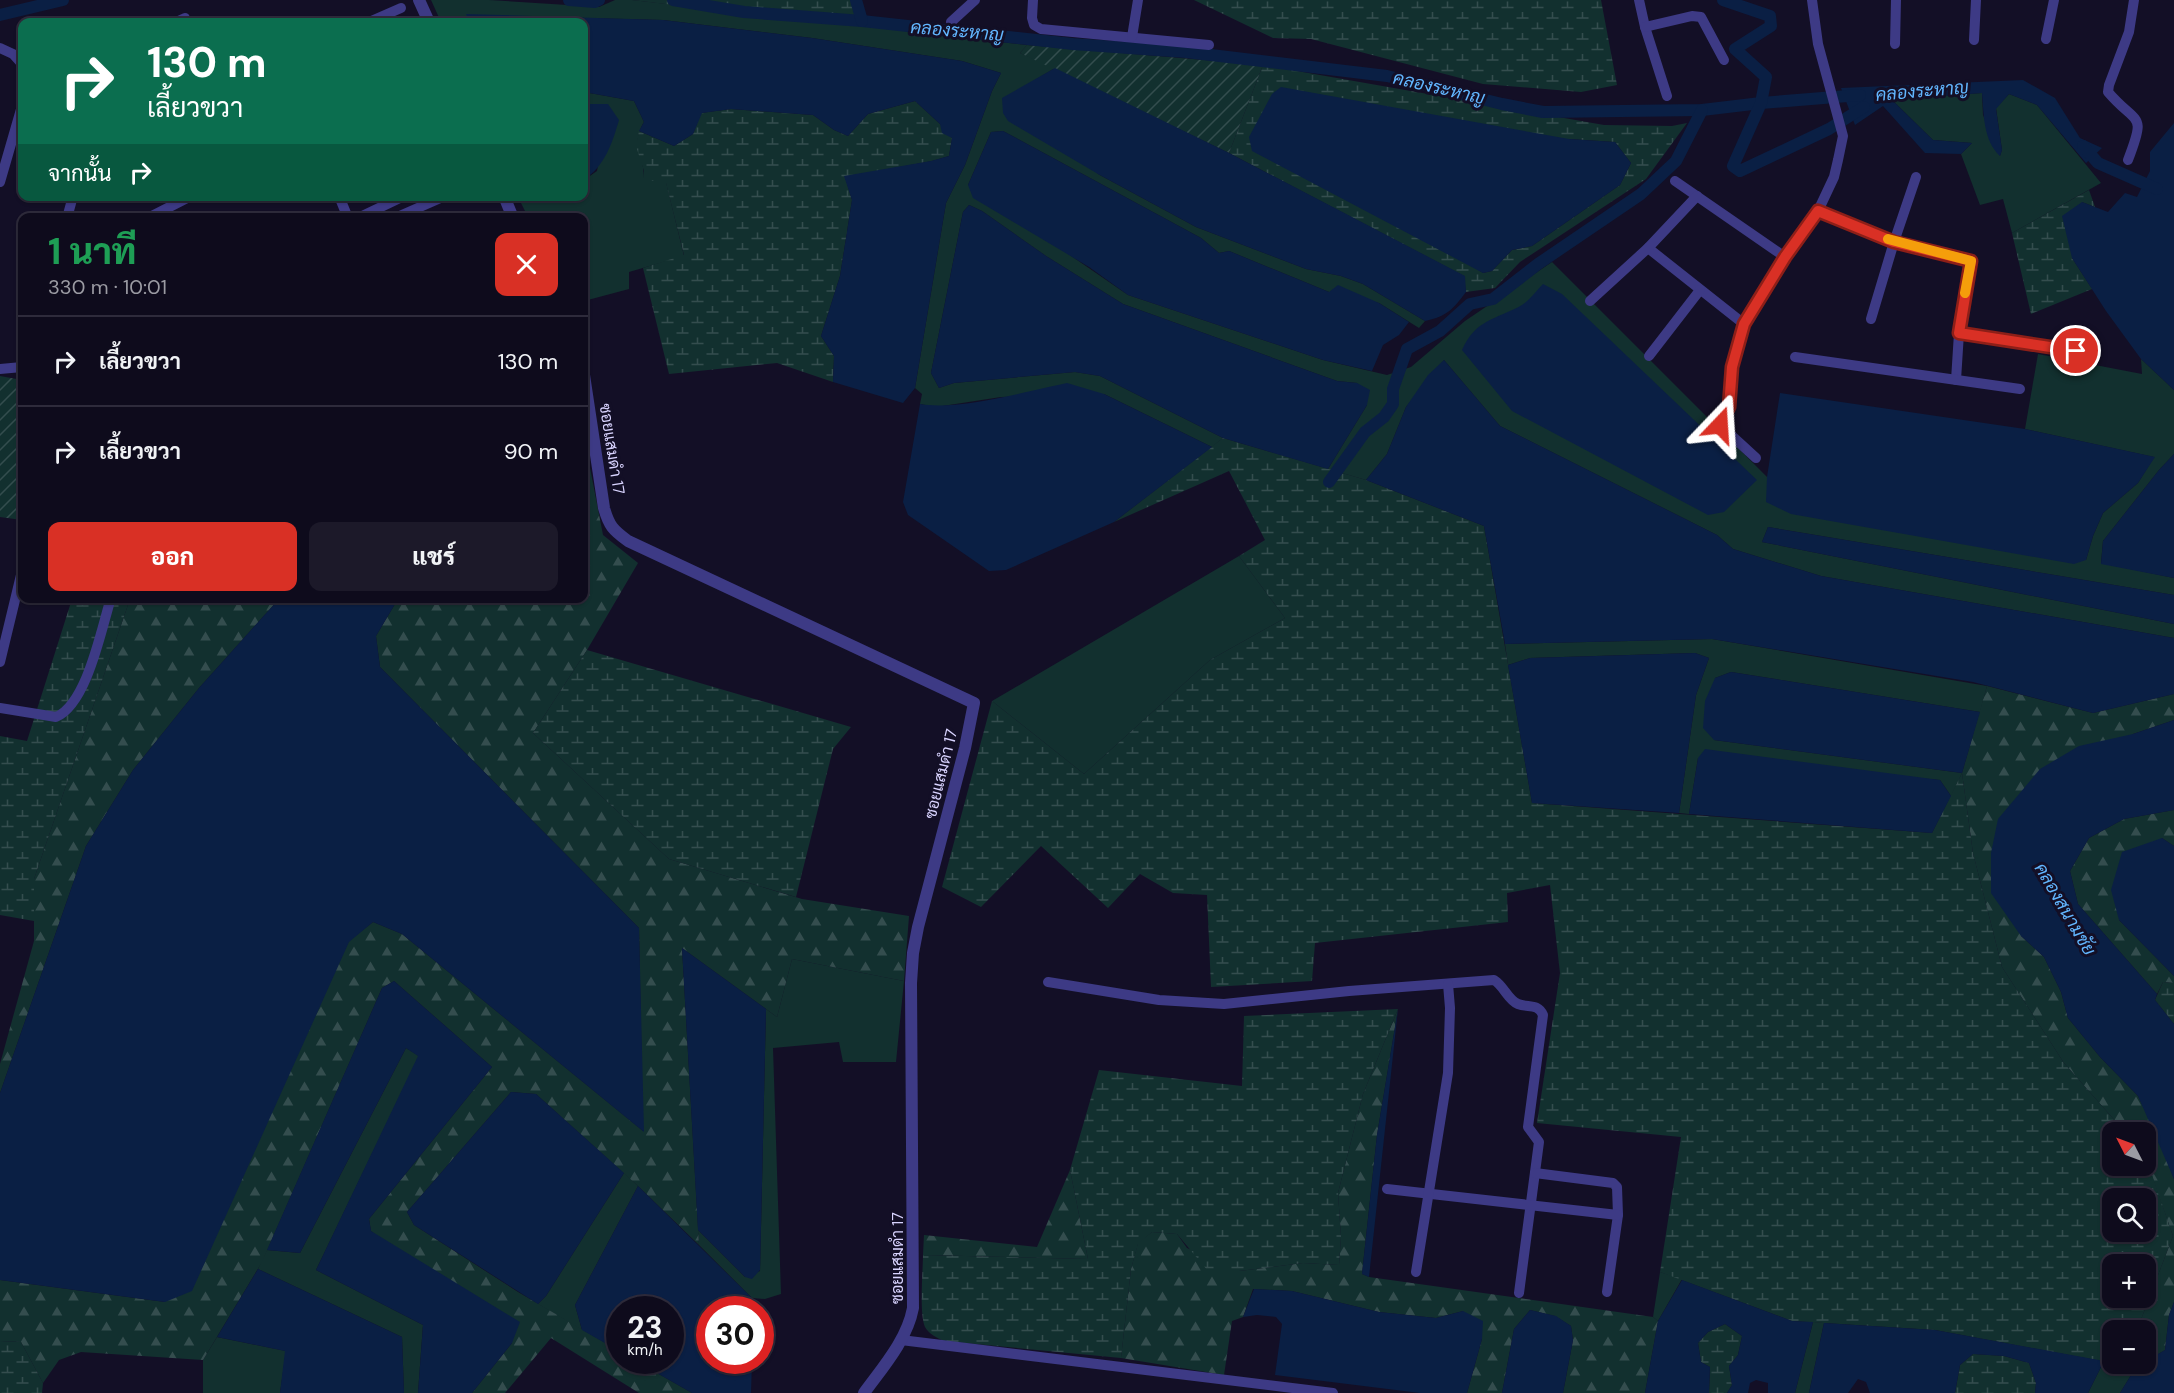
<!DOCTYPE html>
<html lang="th">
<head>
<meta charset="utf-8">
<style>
	body { margin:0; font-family:"DM Sans",Sarabun,sans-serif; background:#1c1929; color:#f1f3f6; height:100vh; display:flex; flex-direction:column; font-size:22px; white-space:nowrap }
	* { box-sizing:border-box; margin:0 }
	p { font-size:20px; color:#9b9ba3 }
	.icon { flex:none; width:33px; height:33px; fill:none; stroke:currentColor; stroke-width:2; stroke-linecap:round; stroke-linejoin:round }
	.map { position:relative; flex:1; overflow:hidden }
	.panel { position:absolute; left:18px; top:213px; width:570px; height:390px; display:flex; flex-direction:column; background:#0e0b1c; border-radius:12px; box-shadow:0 2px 4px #0004,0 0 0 2px #2e2b3b }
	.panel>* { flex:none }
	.hud { position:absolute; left:18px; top:18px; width:570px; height:183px; border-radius:12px; box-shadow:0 2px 4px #0004,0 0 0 2px #2e2b3b; background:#0b6e4f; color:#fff; overflow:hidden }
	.needle { width:39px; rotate:312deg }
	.controls { position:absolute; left:2102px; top:1122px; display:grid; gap:12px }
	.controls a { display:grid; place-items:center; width:54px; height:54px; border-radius:12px; background:#0e0b1c; box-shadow:0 2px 4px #0004,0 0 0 2px #2e2b3b; font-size:30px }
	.speed { position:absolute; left:606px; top:1296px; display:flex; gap:12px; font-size:30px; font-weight:700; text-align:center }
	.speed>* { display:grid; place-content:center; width:78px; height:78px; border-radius:50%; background:#0e0b1c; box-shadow:0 2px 4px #0004,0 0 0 2px #2e2b3b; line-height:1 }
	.speed small { font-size:15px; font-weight:400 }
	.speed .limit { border:9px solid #d22; background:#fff; color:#111 }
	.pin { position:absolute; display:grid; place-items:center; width:51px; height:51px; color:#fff; margin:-26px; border:3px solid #fff; border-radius:50%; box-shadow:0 2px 6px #0007 }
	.me { position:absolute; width:66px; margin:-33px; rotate:20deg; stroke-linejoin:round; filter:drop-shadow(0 0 4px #0008) }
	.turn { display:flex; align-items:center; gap:21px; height:126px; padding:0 30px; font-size:27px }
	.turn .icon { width:78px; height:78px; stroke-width:2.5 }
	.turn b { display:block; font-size:42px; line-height:51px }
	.then { display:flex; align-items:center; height:57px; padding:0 30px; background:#0003; gap:12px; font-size:22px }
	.round { display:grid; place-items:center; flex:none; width:63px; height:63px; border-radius:12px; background:#1c1929 }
	.headline { display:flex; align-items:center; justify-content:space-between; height:102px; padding:0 30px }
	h1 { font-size:36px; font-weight:800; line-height:45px; color:#1e9e55 }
	.button { display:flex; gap:12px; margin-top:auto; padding:12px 30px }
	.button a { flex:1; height:69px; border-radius:12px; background:#d93025; color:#fff; font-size:24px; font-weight:800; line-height:69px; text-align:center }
	.button a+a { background:#1c1929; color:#f1f3f6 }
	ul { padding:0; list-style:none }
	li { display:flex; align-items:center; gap:18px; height:90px; padding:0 30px; border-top:2px solid #2e2b3b }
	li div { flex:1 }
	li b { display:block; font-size:22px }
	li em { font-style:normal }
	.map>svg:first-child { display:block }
	.grass { fill:#12302f }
	.forest { fill:url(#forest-firs) }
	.wetland { fill:url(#wetland-marsh); fill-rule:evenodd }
	.garden { fill:url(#garden-furrows) }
	.water { fill:#0a1f44 }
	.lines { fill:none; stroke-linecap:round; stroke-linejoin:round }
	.canal { stroke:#0a1f44; stroke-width:12 }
	.minor { stroke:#3d3a85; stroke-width:10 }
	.tertiary { stroke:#3d3a85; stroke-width:12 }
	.route-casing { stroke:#8d1f18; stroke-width:15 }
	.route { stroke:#d93025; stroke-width:10 }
	.slow { stroke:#f59e0b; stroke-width:10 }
	.labels { text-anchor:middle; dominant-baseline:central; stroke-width:6; stroke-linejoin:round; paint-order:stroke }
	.street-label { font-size:16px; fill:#d9d4ff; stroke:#130f26 }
	.water-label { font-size:18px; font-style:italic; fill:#62b6ff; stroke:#130f26 }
</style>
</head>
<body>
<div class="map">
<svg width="2174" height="1393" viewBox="0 0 2174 1393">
	<defs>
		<pattern id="forest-firs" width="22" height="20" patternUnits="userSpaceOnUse" patternTransform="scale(1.5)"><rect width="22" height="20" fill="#12302f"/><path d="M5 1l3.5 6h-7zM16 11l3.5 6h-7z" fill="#344d4e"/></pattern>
		<pattern id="wetland-marsh" width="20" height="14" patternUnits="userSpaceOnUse" patternTransform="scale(1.5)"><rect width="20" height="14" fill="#12302f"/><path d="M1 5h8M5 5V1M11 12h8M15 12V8" fill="none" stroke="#344d4e"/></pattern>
		<pattern id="garden-furrows" width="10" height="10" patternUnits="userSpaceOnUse" patternTransform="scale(1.5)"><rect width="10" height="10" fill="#12302f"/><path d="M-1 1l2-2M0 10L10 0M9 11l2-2" fill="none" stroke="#344d4e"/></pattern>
	</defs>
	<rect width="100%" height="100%" fill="#130f26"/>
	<g class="grass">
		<polygon points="431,0 489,0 599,7 615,0 632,0 1027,45 1020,53 1055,68 1035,80 1098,174 1196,227 1306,269 1341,276 1363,284 1425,321 1419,328 1379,303 1329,292 1229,251 1219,253 1201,238 1003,131 991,132 968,185 1128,295 1323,360 1387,375 1411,367 1465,321 1552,262 1767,477 1767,502 2086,560 2093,536 2103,513 2138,483 2154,457 2025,429 2038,354 2142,374 2141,359 2174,390 2174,454 2159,470 2103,541 2101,563 2174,578 2174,595 1768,527 1762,542 2174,624 2174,638 1821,576 1733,549 1717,535 1500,426 1444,360 1406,407 1387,454 1366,480 1328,469 1367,405 1357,383 1337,381 1123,304 1046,256 982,211 969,205 963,212 931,373 939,388 954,383 1075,372 1100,376 1223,438 1212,447 1104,394 1001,397 936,407 920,404 922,394 915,388 946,203 965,165 992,91 1001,73 962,61 812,38 663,20 467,15 470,22 441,22"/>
		<path d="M584 92 634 101 644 122C630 145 644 155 644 178L666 182 684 256 629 272V289L584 301V218L528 217 518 197 584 196V180L597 171 608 104H584Z"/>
		<polygon points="1982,93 1983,115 2000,156 2002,150 1996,108 2009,94 2037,105 2101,183 2012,233 2003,199 1980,205 1961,154 1972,143 1933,140 1891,99"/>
		<polygon points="1239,556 1285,618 1210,660 1084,774 992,701"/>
		<polygon points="1712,639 1987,686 1980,712 1731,672 1715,678 1714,740 1962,773 1951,796 1940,780 1698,758 1689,814 1679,813 1696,695 1709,658 1695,653 1530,658 1508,665 1505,644"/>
		<polygon points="792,959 904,981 896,1062 843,1062 839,1042 773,1048 781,1294 765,1299 752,1298 699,1245 698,1230 745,1277 760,1271 766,1009 777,1017"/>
		<polygon points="406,1048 419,1056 316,1270 423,1325 418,1393 404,1393 402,1337 258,1269 267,1250 300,1253"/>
		<polygon points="624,1173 638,1186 575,1305 582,1330 538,1304 546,1296"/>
		<polygon points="1660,1272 1682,1279 1658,1321 1653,1317"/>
		<polygon points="1813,1322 1824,1323 1809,1393 1795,1393"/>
		<polygon points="217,1337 286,1351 280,1393 203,1393 203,1360"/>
		<polygon points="2104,1361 2136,1367 2120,1393 2088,1393"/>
	</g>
	<g class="forest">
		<polygon points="584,437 603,535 638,563 587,650 533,733 669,859 802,899 909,916 904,981 792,959 777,1017 682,948 699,1245 638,1186 536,1094 511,1092 407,1212 414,1225 518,1292 619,1351 620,1360 636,1361 692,1393 639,1393 551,1338 505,1393 472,1393 512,1343 371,1231 369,1219 492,1067 394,981 382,988 262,1262 203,1360 81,1352 59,1360 43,1383 21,1342 0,1341 0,1280 165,1302 349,941 373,922 402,934 643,1131 639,928 380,667 376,636 398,599 584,598"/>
		<polygon points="130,599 279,599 199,688 133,770 86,846 0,1093 0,1064 34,941 34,879"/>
		<polygon points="1987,686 2093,713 2174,694 2174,720 2133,734 2021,936 2044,957 2061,992 2068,1018 2100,1057 2138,1096 2160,1142 2174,1179 2174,1302 2169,1315 2165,1350 2145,1362 2145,1330 2137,1330 2173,1236 2145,1156 2145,1132 2125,1132 2064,1063 2002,967 1973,853 1962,773"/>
		<polygon points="2174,810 2174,846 2162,838 2119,920 2174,976 2174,983 2163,982 2157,994 2078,904 2070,871 2089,838 2124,819"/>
		<polygon points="1398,1009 1377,1135 1362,1274 1369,1277 1653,1317 1658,1321 1645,1393 1563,1393 1573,1340 1571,1326 1555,1316 1530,1310 1514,1329 1502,1393 1467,1393 1482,1339 1463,1311 1436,1318 1379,1312 1292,1291 1253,1289 1243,1317 1232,1321 1224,1375 1121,1358 1131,1269 1138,1243 1152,1232 1177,1234 1187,1248 1239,1271 1303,1263 1339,1265 1341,1237 1338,1193 1363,1094"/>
		<polygon points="1070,1170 1088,1259 923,1255 924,1235 1037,1247"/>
	</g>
	<g class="wetland">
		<polygon points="632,0 859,0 864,18 860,27"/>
		<polygon points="1194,0 1601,0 1617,85 1581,92 1483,84 1311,39 1273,38"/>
		<path d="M1263 65 1604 125 1672 126 1687 123 1646 179 1520 262 1495 288 1466 292 1464 276 1229 153ZM1569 139 1615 142 1631 163 1620 185 1532 246 1512 250 1492 271 1483 273 1471 265Z"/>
		<polygon points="915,101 940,124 952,138 949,156 932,161 845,177 852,200 840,276 821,336 834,356 833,382 777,363 669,374 643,268 684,255 666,183 644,179 644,171 636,146 639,131 674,146 693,134 701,113 731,109 813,115 834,130 848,136 868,114"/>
		<polygon points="2089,190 2095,207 2082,202 2072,258 2092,289 2031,314 2012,233"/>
		<path d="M1223 438 1366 480 1484 526 1532 803 1932 833 1962 773 1973 853 2002 967 2064 1063 2125 1132H2112V1166H2145V1156L2146 1157 2173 1236 2137 1330H2112V1363L1935 1330 1792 1321 1660 1272 1681 1137 1537 1123 1560 973 1550 885 1507 893 1508 922 1315 943 1312 981 1211 987 1207 895 1173 893 1140 874 1108 908 1041 846 981 907 942 887 992 701 1084 774 1210 660 1285 618 1239 556 1265 540 1229 471 1114 522ZM2112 1198H2145V1232H2112ZM2112 1264H2145V1298H2112Z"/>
		<polygon points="72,599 130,599 34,879 34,921 0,915 0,736 27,741"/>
		<polygon points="587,650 851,727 833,749 796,897 669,859 533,733"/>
		<polygon points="2163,982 2174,983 2174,1024 2155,1000"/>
		<path d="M1398 1009 1363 1094 1338 1193 1341 1237 1339 1265 1303 1263 1239 1271H1208L1177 1234 1152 1232 1138 1244 1131 1269 1121 1358 944 1341C937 1338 929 1334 925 1327 919 1313 923 1271 923 1255L1088 1259 1070 1170 1099 1070 1242 1086 1244 1016Z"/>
		<polygon points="1725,1324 1742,1336 1738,1355 1729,1366 1732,1385 1727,1393 1709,1393 1710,1367 1701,1362 1698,1343 1708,1332"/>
		<polygon points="0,1341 21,1342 43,1383 42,1393 0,1393"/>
		<polygon points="1973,1354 2004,1356 2029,1363 2036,1383 2035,1393 1955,1393 1960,1365"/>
	</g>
	<g class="garden">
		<polygon points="1027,45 1263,65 1229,153 1020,53"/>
		<polygon points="0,376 22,380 22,520 0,517"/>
	</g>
	<g class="water">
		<polygon points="466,14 663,20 812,38 962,61 1001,73 992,91 965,165 946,203 915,388 903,403 833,382 834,356 821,336 840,276 852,200 844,176 931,161 949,156 952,138 942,133 940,124 915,101 868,114 848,136 834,130 813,115 731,109 702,113 693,134 674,146 639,131 644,122 634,101 584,92 584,22 470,22"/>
		<path d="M1055 68 1229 153 1465 276 1466 292C1453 309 1448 316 1425 321L1363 284 1341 276 1306 269 1196 227 1098 174 1008 121 1003 113 1002 98Z"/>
		<path d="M2023 80 2055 98 2080 138 2102 148 2086 163 2037 105 2009 94 1996 109 2002 150 2000 156C1983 140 1984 115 1982 93L1892 100 1933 140 1972 143 1961 154 1925 153 1883 106 1855 125 1841 88Z"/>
		<polygon points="1281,87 1569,139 1615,142 1631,163 1620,185 1532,246 1512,250 1492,271 1483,273 1252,151 1249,137 1272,94"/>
		<path d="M584 104H608L619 120C612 144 605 165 584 180Z"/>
		<polygon points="2174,123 2174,390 2141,359 2106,311 2072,258 2062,216 2082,202 2108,212 2125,193 2137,197 2150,171 2150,152"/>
		<polygon points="1003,131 1201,238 1219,253 1229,251 1329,292 1338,285 1379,303 1409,322 1399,335 1383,345 1372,371 1323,360 1128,295 1089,267 973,198 968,185 991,132"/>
		<polygon points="969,205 982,211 1046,256 1123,304 1337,381 1357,383 1370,390 1367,405 1328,469 1223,438 1100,376 1075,372 954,383 939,388 931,373 963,212"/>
		<path d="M1543 284 1562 294 1757 480 1724 512 1708 515 1512 411 1462 350C1476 319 1495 320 1522 305 1530 300 1536 291 1543 284Z"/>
		<polygon points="1444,360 1500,426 1717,535 1733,549 1821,576 2174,638 2174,694 2093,713 1973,682 1712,639 1505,644 1484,526 1366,480 1387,454 1406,407 1428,375"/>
		<path d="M1067 383 1104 394 1212 447 1114 522 1006 570 989 571 908 515 903 502 920 404C959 411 1027 391 1067 383Z"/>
		<polygon points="1780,393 2025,429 2155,457 2138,483 2103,513 2093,536 2086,560 2074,564 1791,514 1766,502 1767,477"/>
		<polygon points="2174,454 2174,578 2101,564 2103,541 2159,470"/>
		<polygon points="1768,527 2174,595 2174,624 1762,542"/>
		<polygon points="279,599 398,599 376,636 380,667 639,928 644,1132 402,934 373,922 349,942 192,1291 165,1302 0,1280 0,1093 86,846 133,770 199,688"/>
		<polygon points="1695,653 1709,658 1696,695 1679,813 1532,803 1508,665 1530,658"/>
		<polygon points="1731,672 1980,712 1962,773 1714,740 1703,728 1705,701 1715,678"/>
		<polygon points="2174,720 2174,810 2124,819 2089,838 2070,871 2078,904 2157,994 2155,1000 2174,1024 2174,1179 2138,1096 2100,1057 2068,1018 2061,992 2044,957 2021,936 1991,893 1991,853 1998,819 2040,769 2079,746 2133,734"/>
		<polygon points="1705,749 1940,780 1951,796 1932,833 1689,814 1698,758"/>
		<polygon points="2162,838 2174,846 2174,976 2119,920 2111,890 2122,852"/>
		<polygon points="682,948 766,1009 760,1270 752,1279 745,1277 698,1230"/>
		<polygon points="394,981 492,1067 369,1219 371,1231 520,1322 512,1343 472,1393 418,1393 423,1325 316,1270 418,1056 406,1048 300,1253 267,1250 382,988"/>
		<polygon points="1398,1009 1369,1277 1362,1274 1377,1135"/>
		<polygon points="511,1092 536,1094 624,1173 546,1296 538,1304 414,1225 407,1212"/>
		<polygon points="638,1186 752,1298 752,1309 710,1310 710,1360 752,1361 751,1393 692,1393 636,1361 670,1360 670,1310 620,1310 619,1351 582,1330 575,1305"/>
		<polygon points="258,1269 402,1337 404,1393 280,1393 285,1351 217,1337"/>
		<polygon points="1682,1280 1792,1321 1813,1322 1795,1393 1768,1393 1768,1383 1756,1380 1750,1383 1748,1393 1727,1393 1732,1385 1729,1366 1738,1355 1742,1336 1725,1324 1708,1332 1698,1343 1701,1362 1710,1367 1709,1393 1645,1393 1658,1321"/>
		<polygon points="1254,1289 1292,1291 1379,1312 1436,1318 1463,1311 1483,1321 1482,1339 1467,1393 1420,1393 1275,1375 1282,1324 1276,1317 1257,1315 1243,1317"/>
		<polygon points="2174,1302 2174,1393 2120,1393 2136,1367 2165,1350 2169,1315"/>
		<polygon points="1530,1310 1556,1316 1571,1326 1573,1340 1563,1393 1502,1393 1514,1329"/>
		<polygon points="1824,1323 1935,1330 2104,1361 2088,1393 2035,1393 2036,1383 2029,1363 2004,1356 1973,1354 1960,1365 1955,1393 1870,1393 1866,1382 1858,1379 1848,1393 1809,1393"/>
	</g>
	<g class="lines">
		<g class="canal">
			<polyline points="569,0 595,2 599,0"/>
			<polyline points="673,0 744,12 862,21 1073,44 1186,52 1387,76 1502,104 1543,112 1702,110 1761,103 1860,95"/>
			<polyline points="856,0 862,21"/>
			<polyline points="1723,0 1770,16 1771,26 1735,49 1766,77 1761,103 1733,166 1740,171 1829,129 1864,107"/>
			<polyline points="0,15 63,0"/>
			<polyline points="2083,146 2098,163 2157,189"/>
			<polyline points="1329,482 1365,432 1384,417 1393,404 1393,389 1407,349 1440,331 1470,304 1493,299 1538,264 1641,194 1676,161 1702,110"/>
		</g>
		<g class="minor">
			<polyline points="1033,0 1032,18 1034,25 1041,29 1209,45"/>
			<polyline points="1639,0 1645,27 1667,96"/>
			<polyline points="176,22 185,18"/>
			<polyline points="369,22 401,8"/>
			<polyline points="951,22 975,0"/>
			<polyline points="1645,27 1692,16 1701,17 1724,60"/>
			<polyline points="1132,37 1138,0"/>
			<polyline points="2046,39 2054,0"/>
			<polyline points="1974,40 1976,0"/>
			<polyline points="1895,44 1896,0"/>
			<polyline points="0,48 13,54 22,64"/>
			<path d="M2128 160C2147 111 2137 126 2108 92L2109 85 2129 32 2134 0"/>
			<polyline points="1675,181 1785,257"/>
			<polyline points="0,182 22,106"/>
			<polyline points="339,196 348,218"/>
			<polyline points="1818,211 1894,242 1971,261 1959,333 1956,380"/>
			<polyline points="67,218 73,196"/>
			<polyline points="148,218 191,196"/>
			<polyline points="358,218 404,196"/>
			<polyline points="395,218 445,196"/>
			<polyline points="1648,248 1744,324"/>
			<polyline points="1590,301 1648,248 1697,196"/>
			<polyline points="1871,319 1894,242 1916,177"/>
			<polyline points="1959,333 2076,351"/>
			<polyline points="1649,356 1700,290"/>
			<polyline points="1795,357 2020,389"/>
			<polyline points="0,369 22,367"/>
			<polyline points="1756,458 1720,425 1729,407 1732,367 1744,324 1785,257 1818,211 1834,177 1838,160 1843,136 1818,44 1812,0"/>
			<polyline points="0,662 22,571"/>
			<path d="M0 708 56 717C87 704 101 630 111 598"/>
			<path d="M1048 982 1159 1000 1224 1004 1349 991 1494 980C1504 986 1508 1000 1518 1004 1528 1008 1538 1003 1543 1015L1528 1127 1539 1142 1519 1293"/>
			<polyline points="1535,1173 1613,1183 1617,1187 1618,1215 1607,1292"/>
			<polyline points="1387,1189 1618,1215"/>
			<polyline points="1416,1272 1448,1073 1450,1008 1448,984"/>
			<polyline points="901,1340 1333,1393"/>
		</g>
		<g class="tertiary">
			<polyline points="419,0 429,22"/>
			<polyline points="504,196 513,218"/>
			<path d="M584 375 604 508C609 526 613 530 628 541L974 703 965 748 918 927 913 953 911 983 913 1308C907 1340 883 1367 864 1393"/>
		</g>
	</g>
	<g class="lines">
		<g class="route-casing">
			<polyline id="route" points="1720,425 1729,407 1732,367 1744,324 1785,257 1818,211 1894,242 1971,261 1959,333 2076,351"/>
		</g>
		<use href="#route" class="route"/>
		<polyline class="slow" points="1888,239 1971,261 1965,293"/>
	</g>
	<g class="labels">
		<g class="street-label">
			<text transform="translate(612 449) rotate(81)">ซอยแสมดำ 17</text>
			<text transform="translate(941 774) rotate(-76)">ซอยแสมดำ 17</text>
			<text transform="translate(897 1258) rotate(-90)">ซอยแสมดำ 17</text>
		</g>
		<g class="water-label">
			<text transform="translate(957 31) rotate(5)">คลองระหาญ</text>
			<text transform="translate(1439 88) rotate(13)">คลองระหาญ</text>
			<text transform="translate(1922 91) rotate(-5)">คลองระหาญ</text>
			<text transform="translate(2065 909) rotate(60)">คลองสนามชัย</text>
		</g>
	</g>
</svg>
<div class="controls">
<a><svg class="needle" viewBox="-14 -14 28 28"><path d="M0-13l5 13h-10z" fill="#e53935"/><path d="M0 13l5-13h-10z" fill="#9b9ba3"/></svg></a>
<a><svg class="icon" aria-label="search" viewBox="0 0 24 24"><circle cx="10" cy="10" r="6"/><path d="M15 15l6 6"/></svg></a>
<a>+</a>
<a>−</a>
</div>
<div class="speed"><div>23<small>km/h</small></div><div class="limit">30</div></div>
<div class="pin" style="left:2076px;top:351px;background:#d93025"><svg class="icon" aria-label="arrive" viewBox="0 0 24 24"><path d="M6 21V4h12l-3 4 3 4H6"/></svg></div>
<svg class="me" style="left:1720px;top:425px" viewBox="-20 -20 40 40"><path d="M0-17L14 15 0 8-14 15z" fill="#d93025" stroke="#fff" stroke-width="4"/></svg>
<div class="hud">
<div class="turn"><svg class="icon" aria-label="right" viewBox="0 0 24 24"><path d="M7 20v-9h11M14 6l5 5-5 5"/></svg><div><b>130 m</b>เลี้ยวขวา</div></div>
<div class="then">จากนั้น<svg class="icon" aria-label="right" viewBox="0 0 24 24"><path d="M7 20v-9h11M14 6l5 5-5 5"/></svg></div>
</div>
<section class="panel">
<div class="headline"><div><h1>1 นาที</h1><p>330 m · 10:01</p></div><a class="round" style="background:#d93025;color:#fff"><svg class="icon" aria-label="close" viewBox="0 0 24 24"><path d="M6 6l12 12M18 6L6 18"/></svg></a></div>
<ul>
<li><svg class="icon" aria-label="right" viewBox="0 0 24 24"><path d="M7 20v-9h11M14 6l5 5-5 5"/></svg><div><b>เลี้ยวขวา</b></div><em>130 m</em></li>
<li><svg class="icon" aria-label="right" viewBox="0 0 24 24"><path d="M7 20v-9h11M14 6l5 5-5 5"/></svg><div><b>เลี้ยวขวา</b></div><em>90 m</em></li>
</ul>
<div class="button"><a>ออก</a><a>แชร์</a></div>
</section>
</div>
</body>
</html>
